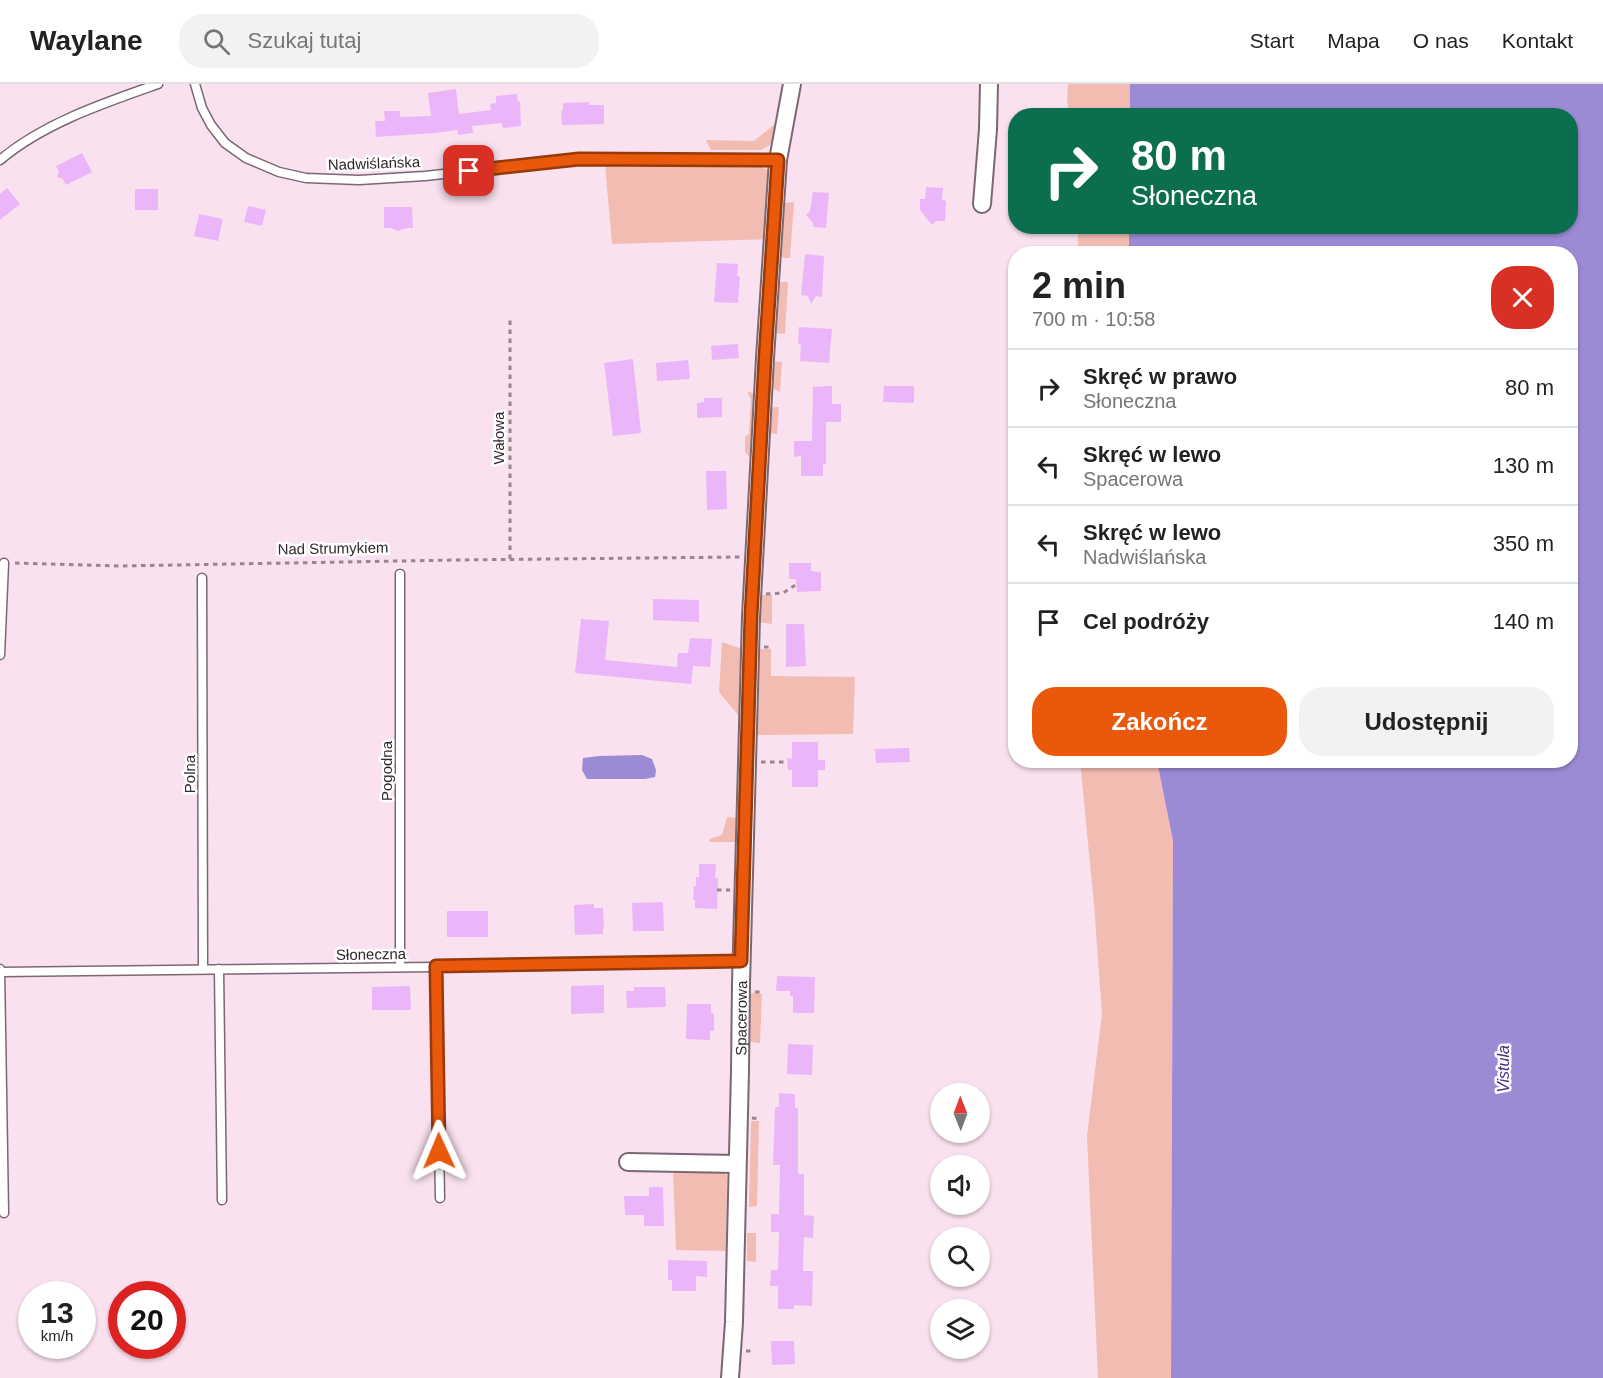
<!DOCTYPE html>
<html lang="pl">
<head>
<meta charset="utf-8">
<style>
	body { margin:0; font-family:Helvetica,sans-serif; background:#f2f2f2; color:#222; height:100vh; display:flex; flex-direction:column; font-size:22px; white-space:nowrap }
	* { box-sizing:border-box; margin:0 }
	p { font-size:20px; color:#767676 }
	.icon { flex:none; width:33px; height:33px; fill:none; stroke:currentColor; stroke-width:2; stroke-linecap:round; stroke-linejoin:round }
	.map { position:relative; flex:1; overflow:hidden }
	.side { position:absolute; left:1008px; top:162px; width:570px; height:522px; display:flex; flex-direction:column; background:#fff; border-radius:24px; box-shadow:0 2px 4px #0004 }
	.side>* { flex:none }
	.banner { position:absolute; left:1008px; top:24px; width:570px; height:126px; border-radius:24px; box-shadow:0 2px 4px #0004; background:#0b6e4f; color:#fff; overflow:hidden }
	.needle { width:39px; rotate:359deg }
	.tools { position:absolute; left:930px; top:999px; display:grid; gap:12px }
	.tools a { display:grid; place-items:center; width:60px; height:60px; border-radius:50%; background:#fff; box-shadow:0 2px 4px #0004; font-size:30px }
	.speed { position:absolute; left:18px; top:1197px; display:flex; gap:12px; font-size:30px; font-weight:700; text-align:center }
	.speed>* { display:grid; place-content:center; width:78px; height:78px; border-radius:50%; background:#fff; box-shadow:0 2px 4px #0004; line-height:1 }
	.speed small { font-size:15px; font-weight:400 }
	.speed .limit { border:9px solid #d22; background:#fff; color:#111 }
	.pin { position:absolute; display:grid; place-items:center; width:51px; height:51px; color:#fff; margin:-26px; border-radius:12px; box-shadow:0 3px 9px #0006 }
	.me { position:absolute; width:66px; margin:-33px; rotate:359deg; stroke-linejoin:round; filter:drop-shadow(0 0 4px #0008) }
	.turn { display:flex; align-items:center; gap:21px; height:126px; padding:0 24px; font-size:27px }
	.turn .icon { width:78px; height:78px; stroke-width:2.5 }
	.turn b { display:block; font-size:42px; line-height:51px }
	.round { display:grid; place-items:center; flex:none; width:63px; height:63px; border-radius:24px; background:#f2f2f2 }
	.headline { display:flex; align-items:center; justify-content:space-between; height:102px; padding:0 24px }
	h1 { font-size:36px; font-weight:600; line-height:45px }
	.cta { display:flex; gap:12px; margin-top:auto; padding:12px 24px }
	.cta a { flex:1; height:69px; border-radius:24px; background:#ea580c; color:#fff; font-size:24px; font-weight:600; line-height:69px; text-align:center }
	.cta a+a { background:#f2f2f2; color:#222 }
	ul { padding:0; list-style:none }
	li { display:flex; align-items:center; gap:18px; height:78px; padding:0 24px; border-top:2px solid #e0e0e0 }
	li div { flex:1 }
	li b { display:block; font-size:22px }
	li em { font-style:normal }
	header { display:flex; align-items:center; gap:36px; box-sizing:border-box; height:84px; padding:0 30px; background:#fff; border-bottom:2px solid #e0e0e0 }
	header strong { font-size:28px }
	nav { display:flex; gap:33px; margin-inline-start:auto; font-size:21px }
	.search { width:420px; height:54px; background:#f2f2f2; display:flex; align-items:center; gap:15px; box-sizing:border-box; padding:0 21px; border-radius:24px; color:#767676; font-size:22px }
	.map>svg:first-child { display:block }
	.green { fill:#f2bcb2 }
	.water { fill:#9c8bd4 }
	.building { fill:#eab6f9 }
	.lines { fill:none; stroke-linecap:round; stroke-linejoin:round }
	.lane-casing { stroke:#7b6773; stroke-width:11 }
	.street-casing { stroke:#7b6773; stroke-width:20 }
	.path { stroke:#96868f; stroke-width:3; stroke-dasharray:4.5 4.5; stroke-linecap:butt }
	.lane { stroke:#fff; stroke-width:8 }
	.street { stroke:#fff; stroke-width:16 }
	.route-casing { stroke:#983908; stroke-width:15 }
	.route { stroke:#ea580c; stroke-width:10 }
	.labels { text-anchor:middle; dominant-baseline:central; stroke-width:5; stroke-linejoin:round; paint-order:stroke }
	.street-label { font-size:15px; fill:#31282d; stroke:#fff }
	.water-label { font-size:16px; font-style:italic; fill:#482c81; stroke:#fff }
</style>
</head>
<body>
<header>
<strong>Waylane</strong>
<div class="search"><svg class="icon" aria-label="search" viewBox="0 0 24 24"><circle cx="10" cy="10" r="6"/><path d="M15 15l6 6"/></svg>Szukaj tutaj</div>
<nav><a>Start</a><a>Mapa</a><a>O nas</a><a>Kontakt</a></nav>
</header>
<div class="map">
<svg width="1603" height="1294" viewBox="0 0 1603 1294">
	<rect width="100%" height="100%" fill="#f9e1ef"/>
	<g class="green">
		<polygon points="1068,0 1130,0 1130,31 1070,31 1067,17"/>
		<polygon points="776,39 775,58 761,66 711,66 706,56 754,57"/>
		<polygon points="722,78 751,79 768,86 768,155 612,160 605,80"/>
		<polygon points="794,118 790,174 784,174 780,171 783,119"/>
		<polygon points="1078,143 1129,143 1129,169 1078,170"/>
		<polygon points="782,198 788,198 785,250 774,249 778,199"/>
		<polygon points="772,277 782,278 780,308 770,303"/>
		<polygon points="748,307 756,311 752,386 749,387 750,373 745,368 745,353 749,350 751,315 748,310"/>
		<polygon points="775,323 779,323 777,350 768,349 770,325"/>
		<polygon points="759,511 772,511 772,540 758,538"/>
		<polygon points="722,558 742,565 739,632 719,608"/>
		<polygon points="757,565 771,565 771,592 855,593 853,650 754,651"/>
		<polygon points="1080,677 1157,677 1173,757 1171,1294 1098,1294 1087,1052 1102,930 1094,820"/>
		<polygon points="727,733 737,734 736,758 709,758 710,755 722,751"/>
		<polygon points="754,909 762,910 760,959 751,958 748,956 749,910"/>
		<polygon points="751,1037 759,1037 757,1122 749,1123"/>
		<polygon points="673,1086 723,1087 727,1092 726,1167 676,1166"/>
		<polygon points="747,1149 756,1149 756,1178 747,1177"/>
	</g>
	<g class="water">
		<polygon points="1130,0 1603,0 1603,1294 1171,1294 1173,757 1157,677 1570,676 1570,170 1129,169 1129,143 1570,142 1570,32 1130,31"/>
		<polygon points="642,671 652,675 656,686 655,693 645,695 587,695 582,686 583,674 599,672"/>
	</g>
	<g class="building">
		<polygon points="456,5 459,30 491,26 490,20 496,19 496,12 517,10 518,18 520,17 521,42 503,44 502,39 472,42 473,49 458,51 457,46 434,49 376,53 375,37 385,37 384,27 400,27 400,33 431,32 428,9"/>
		<polygon points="589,18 589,21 604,21 604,40 562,41 561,28 563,26 563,19"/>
		<polygon points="82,69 92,88 66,101 63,95 57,93 59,88 56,82"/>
		<polygon points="926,103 943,104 942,116 946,117 945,137 936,137 932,141 920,126 920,115 925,115"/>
		<polygon points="7,104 20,120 0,136 0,110"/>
		<rect x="135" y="105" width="23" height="21"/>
		<polygon points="813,108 829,109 826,144 813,143 813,139 806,131 810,127"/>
		<polygon points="248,122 266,126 262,142 244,138"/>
		<polygon points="384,123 412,123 413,144 407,144 398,147 391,144 384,144"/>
		<polygon points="199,130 223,135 218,157 194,152"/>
		<polygon points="805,170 824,172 822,213 816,212 811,220 808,212 801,211"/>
		<polygon points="717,179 738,180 737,192 740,193 738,219 714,218"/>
		<polygon points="799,243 832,245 829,279 800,277 801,261 798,260"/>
		<polygon points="738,260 739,274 712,276 711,262"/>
		<polygon points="633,275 641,349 613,352 604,279"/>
		<polygon points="688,276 690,295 657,297 656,279"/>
		<polygon points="827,302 832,302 832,320 841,320 841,338 826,338 826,380 823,380 823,392 801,392 801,372 794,373 794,357 812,357 813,303"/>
		<polygon points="884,302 914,302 914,319 883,318"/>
		<polygon points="704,314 722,314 722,333 697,334 697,319 704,318"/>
		<polygon points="706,387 726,387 727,425 707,426"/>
		<polygon points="789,479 811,479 811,487 821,488 821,507 797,508 796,495 789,495"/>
		<polygon points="653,515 699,516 699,538 653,536"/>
		<polygon points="581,535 609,537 605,576 677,583 678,569 688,569 690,554 712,555 710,583 693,582 691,600 575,589"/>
		<polygon points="786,540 804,540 806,582 786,583"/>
		<polygon points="792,658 818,658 818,676 825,676 825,686 818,686 818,703 792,703 792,686 788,686 787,674 792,675"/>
		<polygon points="909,664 910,678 876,679 875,665"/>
		<polygon points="699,780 716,780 715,794 718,794 717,825 695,824 695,816 693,816 694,802 696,802 696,793 699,793"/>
		<polygon points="663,818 664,847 633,847 632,819"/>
		<polygon points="594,820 594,824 603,824 604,843 603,843 603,850 575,851 574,821"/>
		<rect x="447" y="827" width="41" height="26"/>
		<polygon points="777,892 815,893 814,929 793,929 793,912 790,912 790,907 776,907"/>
		<polygon points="604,901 604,929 571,930 571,902"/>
		<polygon points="410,902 411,926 372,926 372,903"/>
		<polygon points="634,903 665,903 666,923 627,924 626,907 634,907"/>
		<polygon points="687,920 711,920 711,929 714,930 714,947 710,947 710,956 686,955"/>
		<polygon points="788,960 813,961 812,991 787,990"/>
		<polygon points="779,1009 795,1010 795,1024 798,1024 798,1090 804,1090 804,1131 814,1132 813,1154 804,1153 803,1187 813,1187 812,1222 794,1221 794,1225 778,1225 778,1202 770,1202 771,1186 778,1186 779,1148 771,1148 771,1130 779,1130 780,1081 773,1081 775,1023 779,1023"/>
		<polygon points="649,1103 663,1103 664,1142 644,1142 644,1131 625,1131 624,1112 649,1112"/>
		<polygon points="668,1176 707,1177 707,1193 696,1192 696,1207 672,1207 672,1196 668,1196"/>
		<polygon points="771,1257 794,1257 795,1280 772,1281"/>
	</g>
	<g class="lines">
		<g class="lane-casing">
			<g id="lane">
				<polyline points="195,0 202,24 211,41 225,59 246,74 279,88 306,94 359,96 425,92 579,75 778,76"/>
				<path d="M0 76C44 39 104 19 158 0"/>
				<polyline points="400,490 400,883"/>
				<polyline points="202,494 203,885"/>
				<polyline points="0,571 4,479"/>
				<polyline points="436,883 440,1114"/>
				<polyline points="0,885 4,1129"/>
				<polyline points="219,885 222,1116"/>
				<polyline points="0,888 436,883 742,877"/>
			</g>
		</g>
		<g class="street-casing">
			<g id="street">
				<polyline points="982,120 988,45 989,0"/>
				<polyline points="628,1078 737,1080"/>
				<path id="s1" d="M730 1294 734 1238 740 987 741 899 751 533 765 274 778 76 792 0"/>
			</g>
		</g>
		<g class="path">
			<polyline points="510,475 510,234"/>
			<polyline points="15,479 119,482 456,476 740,473"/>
			<polyline points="766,510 783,509 797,500"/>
			<polyline points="764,563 772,563"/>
			<polyline points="761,678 788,678"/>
			<polyline points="717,806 730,806"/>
			<polyline points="755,908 762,908"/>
			<polyline points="752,1034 760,1035"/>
			<polyline points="746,1267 753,1267"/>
		</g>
		<use href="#lane" class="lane"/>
		<use href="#street" class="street"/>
	</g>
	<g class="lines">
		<g class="route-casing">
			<polyline id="route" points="439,1067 436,882 741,877 751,532 765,274 778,76 579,75 469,87"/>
		</g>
		<use href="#route" class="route"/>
	</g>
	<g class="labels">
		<g class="street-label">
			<text transform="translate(374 79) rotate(-2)">Nadwiślańska</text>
			<text transform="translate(498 354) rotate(-90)">Wałowa</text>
			<text transform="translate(333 464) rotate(-1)">Nad Strumykiem</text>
			<text transform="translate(386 687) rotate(-90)">Pogodna</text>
			<text transform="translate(189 690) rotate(-90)">Polna</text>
			<text transform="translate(371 870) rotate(-1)">Słoneczna</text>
			<text stroke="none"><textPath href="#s1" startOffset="360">Spacerowa</textPath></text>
		</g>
		<g class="water-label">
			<text transform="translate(1503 985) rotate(-90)">Vistula</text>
		</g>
	</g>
</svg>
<div class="tools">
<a><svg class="needle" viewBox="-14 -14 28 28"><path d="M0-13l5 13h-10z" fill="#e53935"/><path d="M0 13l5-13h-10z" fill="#767676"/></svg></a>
<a><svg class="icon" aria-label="sound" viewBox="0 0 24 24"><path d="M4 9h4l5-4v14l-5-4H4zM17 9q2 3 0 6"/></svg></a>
<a><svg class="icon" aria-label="search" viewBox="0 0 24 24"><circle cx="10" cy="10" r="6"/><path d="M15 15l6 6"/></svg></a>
<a><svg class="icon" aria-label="layers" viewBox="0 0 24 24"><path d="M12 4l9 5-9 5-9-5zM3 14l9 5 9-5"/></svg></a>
</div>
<div class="speed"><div>13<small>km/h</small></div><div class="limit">20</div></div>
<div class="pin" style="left:469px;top:87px;background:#d93025"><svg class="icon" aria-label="arrive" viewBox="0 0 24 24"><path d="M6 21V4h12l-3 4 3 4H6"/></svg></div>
<svg class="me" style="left:439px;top:1067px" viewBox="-20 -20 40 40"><path d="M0-17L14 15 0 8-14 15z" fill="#ea580c" stroke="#fff" stroke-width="4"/></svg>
<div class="banner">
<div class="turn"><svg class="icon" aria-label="right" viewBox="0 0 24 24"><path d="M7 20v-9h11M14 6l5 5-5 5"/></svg><div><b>80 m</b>Słoneczna</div></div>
</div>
<section class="side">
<div class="headline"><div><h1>2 min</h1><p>700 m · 10:58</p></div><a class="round" style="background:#d93025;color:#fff"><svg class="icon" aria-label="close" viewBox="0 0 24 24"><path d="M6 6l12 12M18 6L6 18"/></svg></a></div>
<ul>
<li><svg class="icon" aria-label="right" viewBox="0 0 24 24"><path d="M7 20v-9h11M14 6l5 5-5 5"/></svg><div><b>Skręć w prawo</b><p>Słoneczna</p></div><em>80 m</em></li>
<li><svg class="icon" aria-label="left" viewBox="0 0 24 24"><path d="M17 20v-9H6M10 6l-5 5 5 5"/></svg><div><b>Skręć w lewo</b><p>Spacerowa</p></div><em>130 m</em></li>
<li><svg class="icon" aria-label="left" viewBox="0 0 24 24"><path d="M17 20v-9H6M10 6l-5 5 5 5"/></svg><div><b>Skręć w lewo</b><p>Nadwiślańska</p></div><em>350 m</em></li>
<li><svg class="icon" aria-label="arrive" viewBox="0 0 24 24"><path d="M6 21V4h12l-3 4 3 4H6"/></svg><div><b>Cel podróży</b></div><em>140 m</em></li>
</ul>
<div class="cta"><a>Zakończ</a><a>Udostępnij</a></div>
</section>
</div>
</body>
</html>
